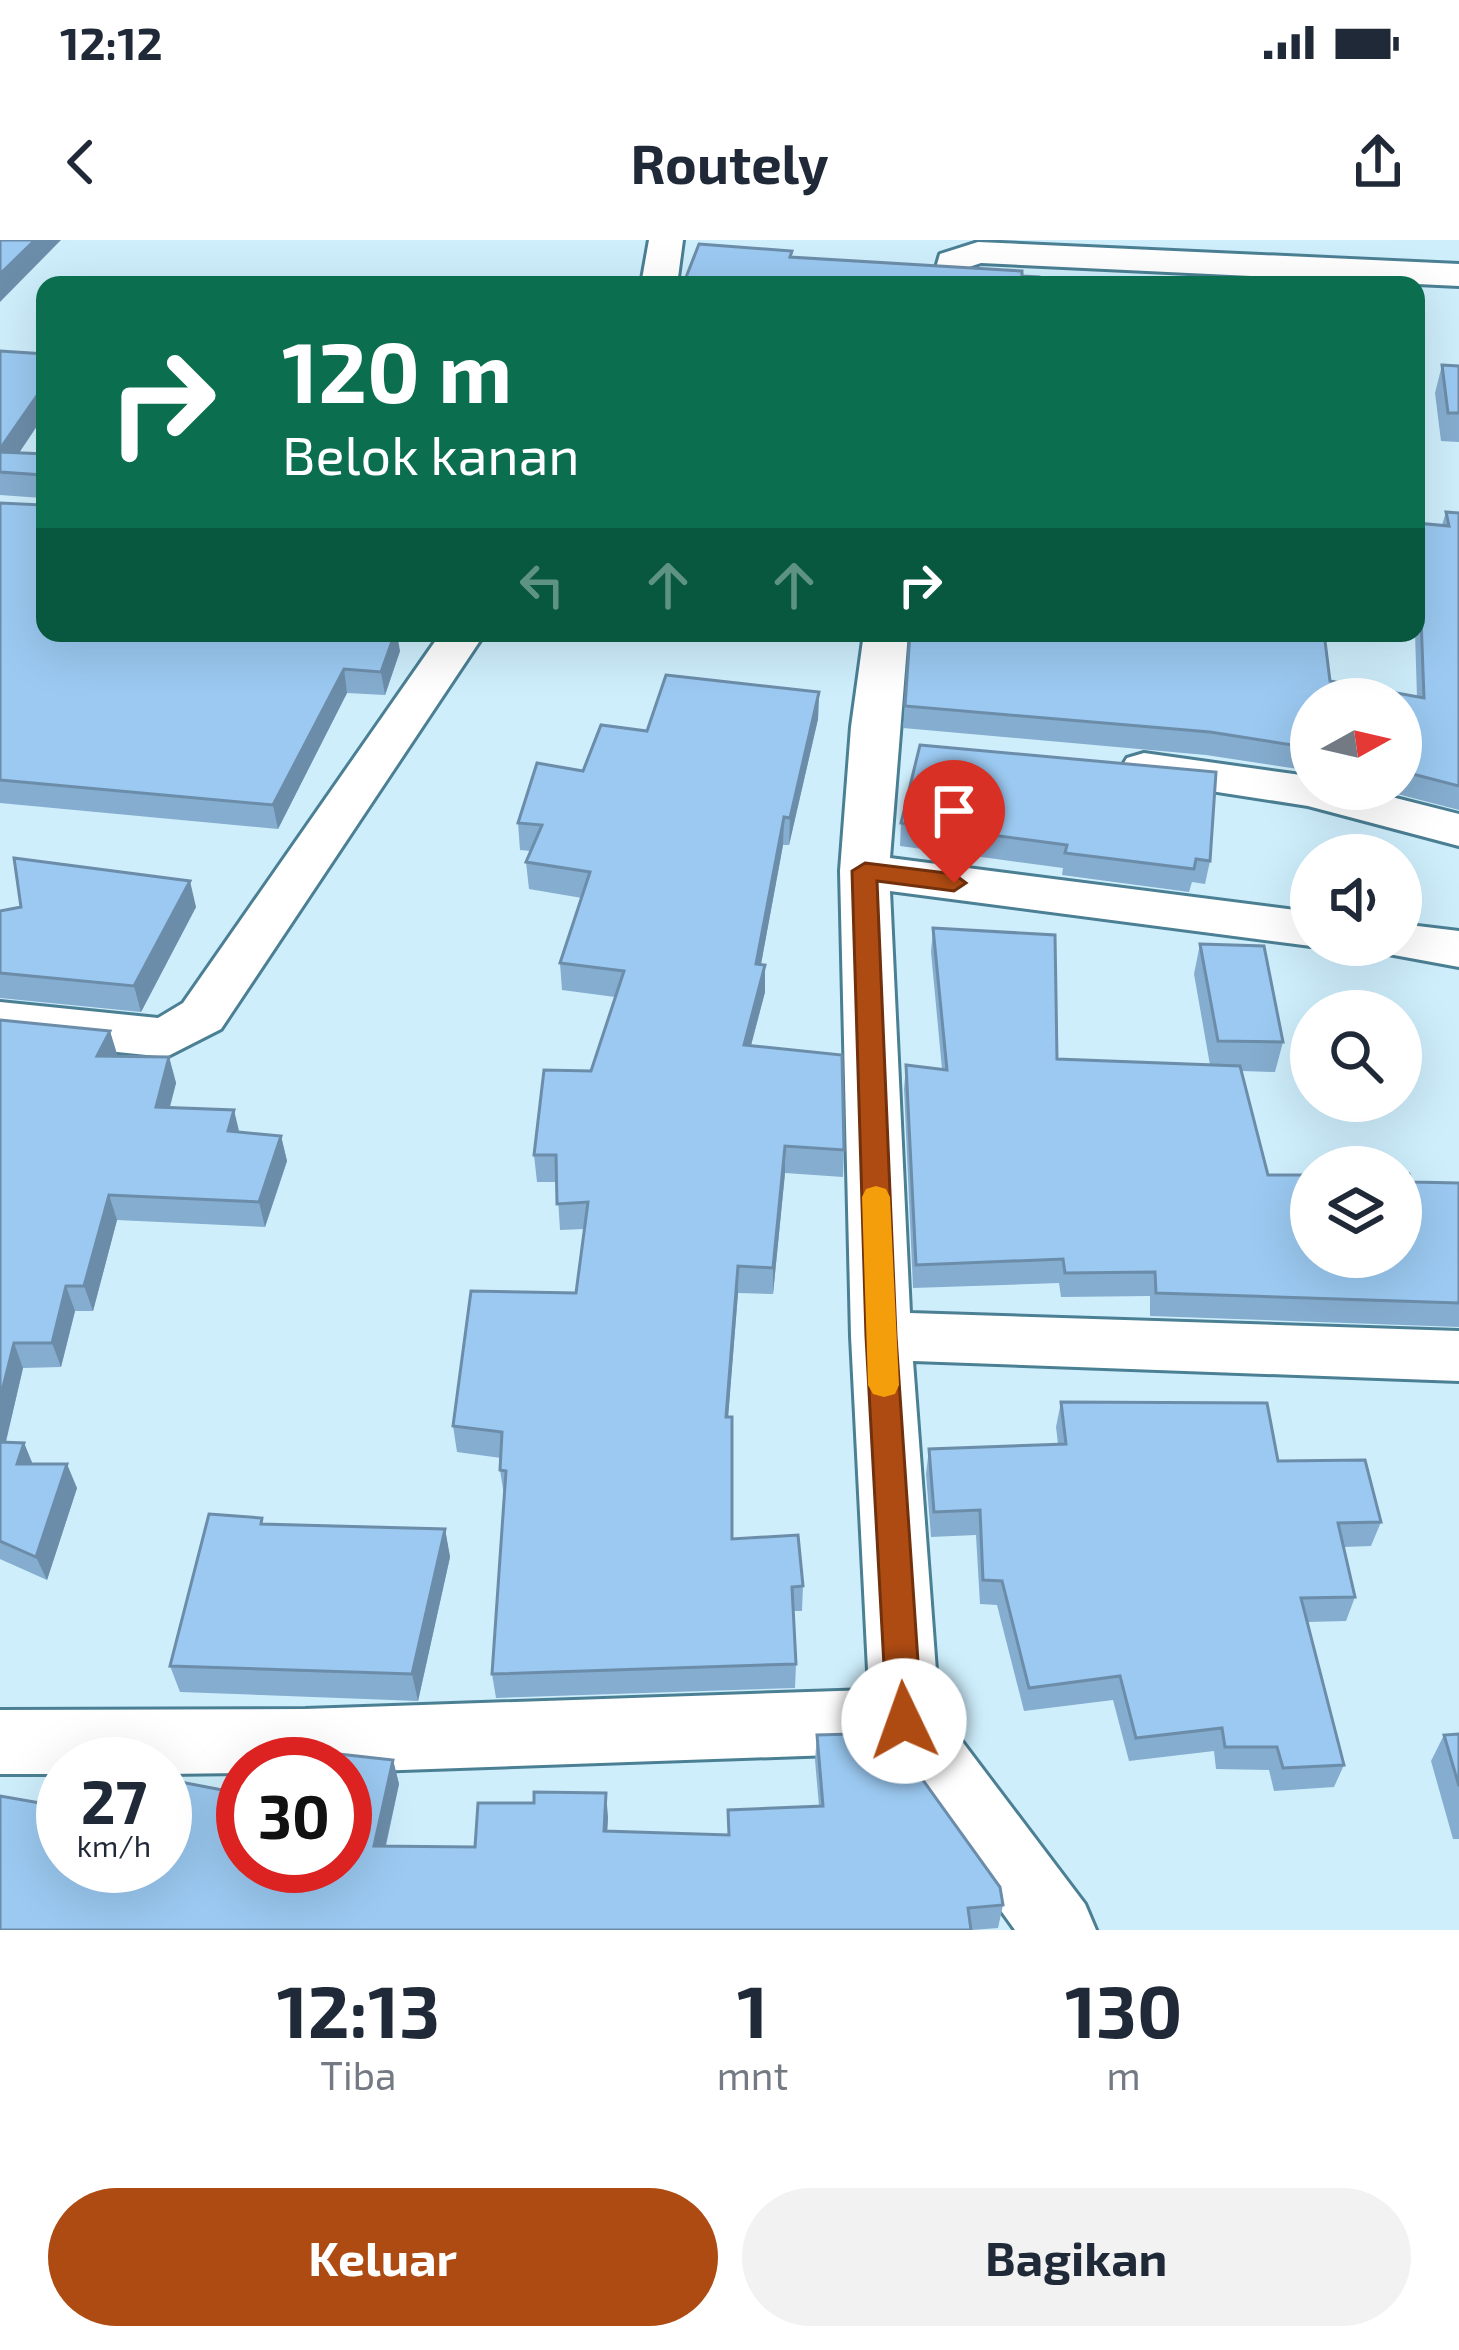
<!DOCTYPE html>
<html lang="id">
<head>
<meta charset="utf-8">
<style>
	body { margin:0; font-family:"Exo 2",sans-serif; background:#f2f2f3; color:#1f2937; height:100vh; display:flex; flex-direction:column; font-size:45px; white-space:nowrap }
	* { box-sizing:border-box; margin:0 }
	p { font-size:39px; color:#747a83 }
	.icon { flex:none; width:66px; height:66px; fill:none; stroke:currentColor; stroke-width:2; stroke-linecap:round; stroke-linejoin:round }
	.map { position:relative; height:1690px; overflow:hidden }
	.panel { display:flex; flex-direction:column; background:#fff; flex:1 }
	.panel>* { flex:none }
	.top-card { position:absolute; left:36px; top:36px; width:1389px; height:366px; border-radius:24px; box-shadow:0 12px 48px #0002; background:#0b6e4f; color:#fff; overflow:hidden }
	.needle { width:78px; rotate:82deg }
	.controls { position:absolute; left:1290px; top:438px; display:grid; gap:24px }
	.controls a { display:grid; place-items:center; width:132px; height:132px; border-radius:50%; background:#fff; box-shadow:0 12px 48px #0002; font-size:60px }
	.speed { position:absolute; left:36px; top:1497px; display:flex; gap:24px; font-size:60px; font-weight:700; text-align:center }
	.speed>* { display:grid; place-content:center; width:156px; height:156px; border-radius:50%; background:#fff; box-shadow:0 12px 48px #0002; line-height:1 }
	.speed small { font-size:30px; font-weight:400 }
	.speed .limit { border:18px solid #d22; background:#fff; color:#111 }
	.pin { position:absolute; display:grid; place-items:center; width:102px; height:102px; color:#fff; margin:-123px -51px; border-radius:50% 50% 50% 0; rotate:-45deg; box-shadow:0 0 12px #0007 }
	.pin .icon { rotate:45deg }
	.me { position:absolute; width:132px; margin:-66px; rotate:357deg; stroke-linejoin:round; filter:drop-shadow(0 0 9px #0008) }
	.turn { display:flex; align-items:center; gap:42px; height:252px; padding:0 48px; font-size:54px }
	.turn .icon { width:156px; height:156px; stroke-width:2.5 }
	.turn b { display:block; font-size:84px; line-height:102px }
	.lanes { display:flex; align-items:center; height:114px; padding:0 48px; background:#0003; justify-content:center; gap:60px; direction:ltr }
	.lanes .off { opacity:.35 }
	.eta { display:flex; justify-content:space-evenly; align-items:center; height:204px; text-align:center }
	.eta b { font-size:72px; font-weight:700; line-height:84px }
	.cta { display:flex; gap:24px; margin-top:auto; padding:24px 48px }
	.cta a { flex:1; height:138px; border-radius:72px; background:#ae4b12; color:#fff; font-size:48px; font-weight:700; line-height:138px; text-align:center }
	.cta a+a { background:#f2f2f3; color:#1f2937 }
	.status { display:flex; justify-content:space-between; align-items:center; height:84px; padding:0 60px; background:#fff; direction:ltr }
	.status svg { height:33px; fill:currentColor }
	header { display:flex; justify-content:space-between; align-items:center; height:156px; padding:0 48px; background:#fff; font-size:54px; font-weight:700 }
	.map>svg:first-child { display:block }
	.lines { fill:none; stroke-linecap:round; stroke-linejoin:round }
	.minor-casing { stroke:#4b7f93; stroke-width:6 }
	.minor { fill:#fff; fill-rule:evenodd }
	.wall { fill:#85adcf }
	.shaded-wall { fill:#6c8da9 }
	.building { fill:#9bc9f1; stroke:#6c8da9; stroke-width:3 }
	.route { fill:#ae4b12; stroke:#71310c; stroke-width:3 }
	.slow { fill:#f59e0b }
</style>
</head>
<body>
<div class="status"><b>12:12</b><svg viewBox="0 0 49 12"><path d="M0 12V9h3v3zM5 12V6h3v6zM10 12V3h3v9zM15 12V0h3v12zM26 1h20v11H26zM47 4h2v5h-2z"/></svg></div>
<header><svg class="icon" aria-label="back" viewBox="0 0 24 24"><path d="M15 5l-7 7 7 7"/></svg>Routely<svg class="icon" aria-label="share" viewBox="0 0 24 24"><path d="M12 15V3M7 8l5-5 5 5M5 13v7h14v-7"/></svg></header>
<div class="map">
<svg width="1459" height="1690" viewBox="0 0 1459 1690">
	<rect width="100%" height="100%" fill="#ceeefc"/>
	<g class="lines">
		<g class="minor-casing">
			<g id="minor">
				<polygon points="649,0 683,0 677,45 641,45"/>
				<polygon points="978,2 1459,24 1459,46 981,23 969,27 967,45 931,45 940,14"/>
				<polygon points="441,393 485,393 221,789 166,817 0,800 0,762 158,778 183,763"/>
				<polygon points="864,393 908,393 890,618 1311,672 1311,705 1315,705 1311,706 890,651 910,1073 1459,1091 1459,1141 913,1121 939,1471 1085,1664 1096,1690 1015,1690 888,1513 345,1532 345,1524 243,1524 243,1533 165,1534 165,1524 63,1524 63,1534 0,1534 0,1470 305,1469 869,1450 851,1096 840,631 851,487"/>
				<polygon points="1144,513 1308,536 1311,549 1360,549 1459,574 1459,606 1308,566 1127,538 1121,528 1127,518"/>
				<polygon points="1401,684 1459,691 1459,727 1383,713 1378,705 1401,705"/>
			</g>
		</g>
		<use href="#minor" class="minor"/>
	</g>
	<g class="wall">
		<polygon points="0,111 45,114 45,174 19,213 45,214 45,393 400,411 385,455 347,453 278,589 0,563 0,263 42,265 42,258 0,255"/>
		<polygon points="1442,125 1459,126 1459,202 1441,201 1435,153"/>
		<polygon points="1446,272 1459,273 1459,570 1378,549 1401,549 1401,459 1311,459 1311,531 1206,515 903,488 910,393 1330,441 1417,457 1415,393 1416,283 1442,285"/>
		<polygon points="819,452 818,479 789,605 783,605 761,724 765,725 765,752 751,805 844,910 843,937 785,933 773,1054 738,1053 728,1177 732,1299 803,1346 802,1371 794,1371 796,1424 795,1448 496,1458 492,1434 504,1255 500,1230 501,1218 457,1212 453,1186 576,1053 584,989 560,990 557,942 537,942 534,915 591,831 615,757 562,750 560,723 582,658 529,649 526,622 531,611 520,610 518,583 583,531 647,491"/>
		<polygon points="901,583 1210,621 1205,644 1192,642 1189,652 1062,635 1063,628 900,606"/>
		<polygon points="196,667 141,772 0,758 0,671"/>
		<polygon points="933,688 1057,819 1210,825 1194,734 1200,704 1283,802 1275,832 1242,831 1268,935 1459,943 1459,1087 1150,1076 1150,1056 1061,1057 1059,1043 913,1048 904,849 906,825 942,829 931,712"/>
		<polygon points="0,780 118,816 169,817 176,843 170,867 240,892 281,896 287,921 265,987 117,980 93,1071 75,1071 61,1127 23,1128 6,1202 24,1203 32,1224 77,1248 47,1340 0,1319"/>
		<polygon points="1061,1162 1278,1221 1381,1282 1371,1306 1344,1307 1355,1357 1346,1381 1307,1382 1344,1525 1334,1547 1274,1551 1269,1530 1216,1529 1214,1511 1129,1521 1113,1460 1024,1471 997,1365 980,1364 976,1295 931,1297 926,1234 929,1209 1058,1204 1056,1187"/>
		<polygon points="264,1284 445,1289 450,1317 418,1461 180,1452 170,1426"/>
		<polygon points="1459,1494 1459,1599 1453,1599 1431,1521 1444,1495"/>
		<polygon points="817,1495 1003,1665 998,1688 972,1690 0,1690 243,1626 393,1520 399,1544 386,1606 475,1607 608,1577 607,1591 728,1595 728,1570 819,1566 815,1520"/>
	</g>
	<g class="shaded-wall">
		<polygon points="35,0 61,0 0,62 0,34"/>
		<polygon points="45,144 45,174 4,235 0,218 0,209"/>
		<polygon points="395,393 397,393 400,411 385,455 381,432"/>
		<polygon points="344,429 347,453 278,589 273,565"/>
		<polygon points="819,452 818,479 789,605 790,578"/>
		<polygon points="784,577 783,605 756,751 756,724"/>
		<polygon points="190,641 196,667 141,772 134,746"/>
		<polygon points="765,725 765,752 744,832 744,805"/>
		<polygon points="110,791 118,817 97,816"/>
		<polygon points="169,817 176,843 163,892 156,867"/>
		<polygon points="234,870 240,895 228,891"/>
		<polygon points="281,896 287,921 265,987 259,962"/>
		<polygon points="785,906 785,933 773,1054 773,1028"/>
		<polygon points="109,955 117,980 93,1071 84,1046"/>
		<polygon points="738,1026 738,1053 726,1203 726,1177"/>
		<polygon points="66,1046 75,1071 61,1127 52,1103"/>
		<polygon points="14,1103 23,1128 0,1226 0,1159"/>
		<polygon points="24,1203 34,1227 17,1224"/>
		<polygon points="67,1224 77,1248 47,1340 36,1317"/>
		<polygon points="445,1289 450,1317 418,1461 412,1434"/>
		<polygon points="393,1520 399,1544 380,1630 374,1606"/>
		<polygon points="606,1553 608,1577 606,1615 604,1591"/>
	</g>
	<g class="building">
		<polygon points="0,0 35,0 0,34"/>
		<polygon points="699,4 792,11 790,17 1022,31 1022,36 1039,37 1039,45 683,45"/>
		<polygon points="0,111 45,114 45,144 0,209"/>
		<polygon points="1442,125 1459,126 1459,173 1448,173"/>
		<polygon points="0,212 45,214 45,393 395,393 381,432 344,429 273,565 0,540 0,263 42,265 42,235 0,232"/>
		<polygon points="1446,272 1459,273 1459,546 1401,531 1401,459 1311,459 1311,508 1210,492 905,466 910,393 1324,393 1330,441 1424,458 1420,351 1416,351 1416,283 1449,286"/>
		<polygon points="666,435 819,452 790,578 784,577 756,724 765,725 744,805 842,815 844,910 785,906 773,1028 738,1026 726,1177 732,1177 732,1299 798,1295 803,1346 792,1347 796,1424 492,1434 506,1231 500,1230 502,1192 453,1186 471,1051 576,1053 588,962 557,964 556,915 534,915 544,830 591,831 624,731 560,723 590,632 526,622 542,585 518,583 537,523 583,531 601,485 647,491"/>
		<polygon points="920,505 1216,532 1210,621 1196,619 1194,629 1065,613 1067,605 901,583"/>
		<polygon points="14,618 190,641 134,746 0,733 0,671 21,667"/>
		<polygon points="933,688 1055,695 1057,819 1240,826 1268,935 1311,935 1311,1017 1401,1017 1401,934 1409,934 1412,942 1459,943 1459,1063 1156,1053 1155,1032 1065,1033 1063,1019 916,1025 906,825 947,830"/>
		<polygon points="1200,704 1264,706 1283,802 1218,801"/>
		<polygon points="0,780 110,791 97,816 169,817 156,867 234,870 228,891 281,896 259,962 109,955 84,1046 66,1046 52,1103 14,1103 0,1159"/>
		<polygon points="1061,1162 1267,1163 1278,1221 1365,1220 1381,1282 1338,1283 1355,1357 1301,1358 1344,1525 1283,1528 1277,1507 1225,1507 1222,1488 1136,1498 1120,1436 1029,1448 1002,1341 983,1340 980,1270 934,1272 929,1209 1066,1204"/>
		<polygon points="0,1202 24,1203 17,1224 67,1224 36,1317 0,1301"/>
		<polygon points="209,1274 262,1278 261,1284 445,1289 412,1434 170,1426"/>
		<polygon points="889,1493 1000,1647 1003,1665 968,1668 971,1690 0,1690 0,1556 46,1564 50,1556 63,1558 63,1626 165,1626 165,1539 238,1553 243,1533 243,1626 345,1626 345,1524 326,1524 329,1513 393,1520 374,1606 475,1607 478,1563 534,1563 534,1552 606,1553 604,1591 729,1595 728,1570 823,1566 817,1495"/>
		<polygon points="1459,1494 1459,1546 1444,1495"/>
	</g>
	<polygon class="route" points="865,623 954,634 966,643 954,651 877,641 896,1096 922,1481 917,1493 904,1498 892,1493 887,1481 866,1096 852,631"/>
	<polygon class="slow" points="876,946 886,949 890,957 899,1145 895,1154 884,1157 873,1154 868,1145 862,957 866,949"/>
</svg>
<div class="controls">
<a><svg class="needle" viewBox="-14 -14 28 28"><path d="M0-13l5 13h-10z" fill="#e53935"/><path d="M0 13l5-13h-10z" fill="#747a83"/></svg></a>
<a><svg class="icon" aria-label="sound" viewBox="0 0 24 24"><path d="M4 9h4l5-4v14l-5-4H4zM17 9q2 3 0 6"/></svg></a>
<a><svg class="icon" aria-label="search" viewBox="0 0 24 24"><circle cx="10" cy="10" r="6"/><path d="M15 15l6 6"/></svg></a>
<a><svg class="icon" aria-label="layers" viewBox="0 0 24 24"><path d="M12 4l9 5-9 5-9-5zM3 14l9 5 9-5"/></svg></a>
</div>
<div class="speed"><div>27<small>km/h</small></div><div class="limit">30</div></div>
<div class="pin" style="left:954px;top:643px;background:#d93025"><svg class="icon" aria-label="arrive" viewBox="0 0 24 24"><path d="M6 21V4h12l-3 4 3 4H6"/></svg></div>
<svg class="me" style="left:904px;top:1481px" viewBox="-20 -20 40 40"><circle r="19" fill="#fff"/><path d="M0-13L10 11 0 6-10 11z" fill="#ae4b12"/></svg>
<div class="top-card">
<div class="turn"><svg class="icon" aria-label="right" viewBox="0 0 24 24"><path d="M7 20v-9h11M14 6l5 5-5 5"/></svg><div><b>120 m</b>Belok kanan</div></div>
<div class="lanes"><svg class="icon off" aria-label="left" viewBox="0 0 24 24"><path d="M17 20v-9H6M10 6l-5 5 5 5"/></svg><svg class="icon off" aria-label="ahead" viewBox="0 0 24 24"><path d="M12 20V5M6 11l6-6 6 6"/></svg><svg class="icon off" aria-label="ahead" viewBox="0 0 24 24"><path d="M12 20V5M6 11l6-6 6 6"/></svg><svg class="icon" aria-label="right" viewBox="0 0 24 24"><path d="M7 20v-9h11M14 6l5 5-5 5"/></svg></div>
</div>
</div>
<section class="panel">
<div class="eta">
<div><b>12:13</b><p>Tiba</p></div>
<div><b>1</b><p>mnt</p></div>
<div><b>130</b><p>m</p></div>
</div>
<div class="cta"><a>Keluar</a><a>Bagikan</a></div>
</section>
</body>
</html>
